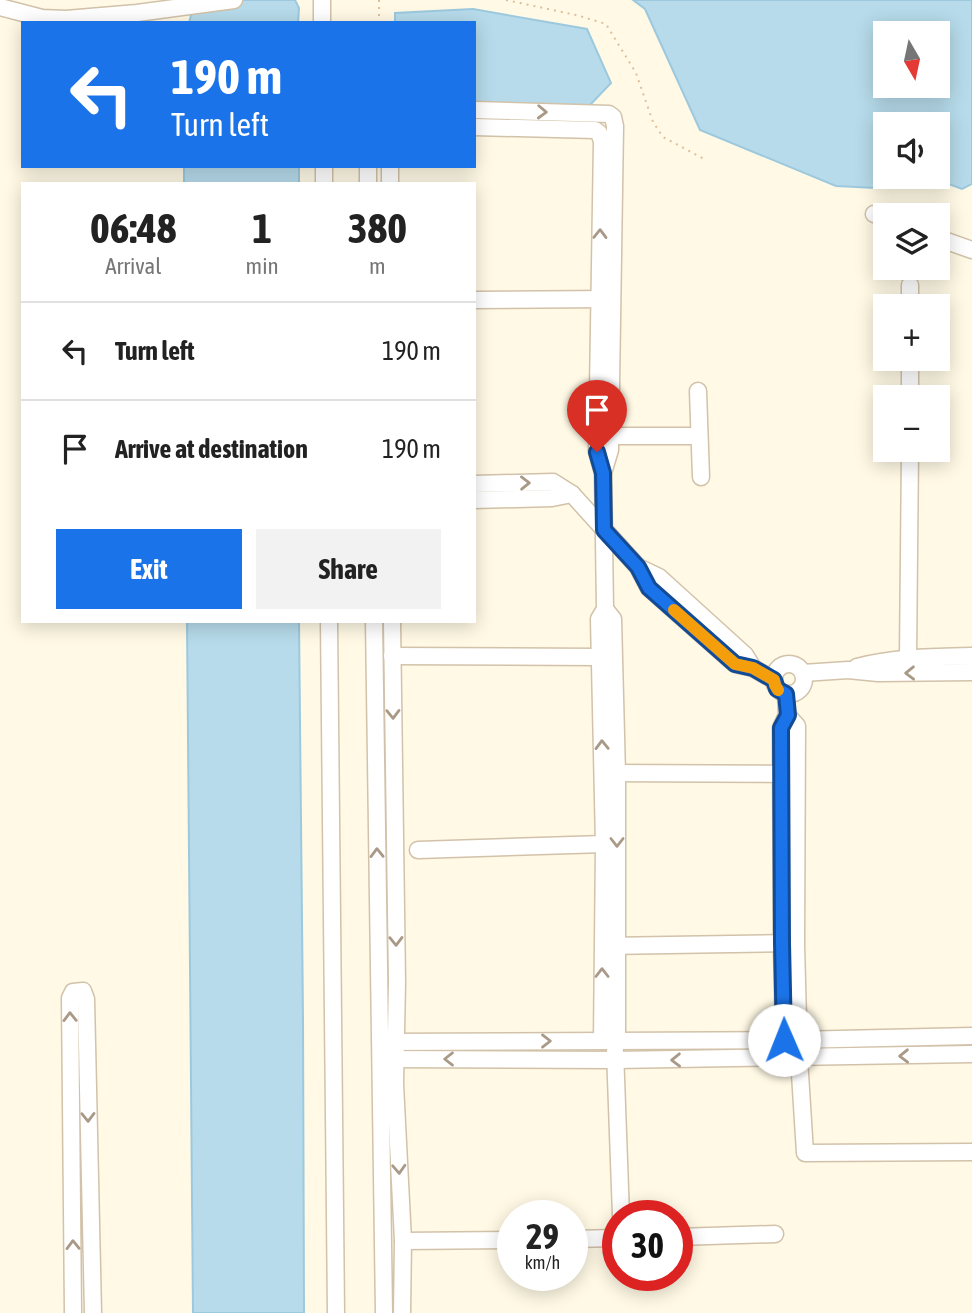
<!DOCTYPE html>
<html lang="en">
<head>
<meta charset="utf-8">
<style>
	body { margin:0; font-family:"Asap Condensed",sans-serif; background:#f2f2f2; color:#222; height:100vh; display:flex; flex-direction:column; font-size:26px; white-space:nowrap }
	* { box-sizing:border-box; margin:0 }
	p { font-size:23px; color:#767676 }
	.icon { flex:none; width:38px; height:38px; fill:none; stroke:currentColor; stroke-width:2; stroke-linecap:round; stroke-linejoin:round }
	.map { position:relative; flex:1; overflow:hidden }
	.details { position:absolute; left:21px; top:182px; width:455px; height:441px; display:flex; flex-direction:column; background:#fff; border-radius:0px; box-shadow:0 4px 18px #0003 }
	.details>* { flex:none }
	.banner { position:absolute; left:21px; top:21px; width:455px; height:147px; border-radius:0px; box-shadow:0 4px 18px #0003; background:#1a73e8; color:#fff; overflow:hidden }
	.needle { width:46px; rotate:171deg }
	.controls { position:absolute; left:873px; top:21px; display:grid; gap:14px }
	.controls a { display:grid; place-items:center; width:77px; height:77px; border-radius:0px; background:#fff; box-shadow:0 4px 18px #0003; font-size:35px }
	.speed { position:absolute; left:497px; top:1200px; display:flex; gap:14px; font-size:35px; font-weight:700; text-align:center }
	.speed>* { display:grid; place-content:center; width:91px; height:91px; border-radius:50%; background:#fff; box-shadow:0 4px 18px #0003; line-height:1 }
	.speed small { font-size:18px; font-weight:400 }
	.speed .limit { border:10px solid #d22; background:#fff; color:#111 }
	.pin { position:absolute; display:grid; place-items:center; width:60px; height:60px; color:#fff; margin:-72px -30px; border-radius:50% 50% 50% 0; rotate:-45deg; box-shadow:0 0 7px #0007 }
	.pin .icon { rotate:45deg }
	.me { position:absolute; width:77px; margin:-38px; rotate:359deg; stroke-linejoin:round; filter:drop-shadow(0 0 5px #0008) }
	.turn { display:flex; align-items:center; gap:24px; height:147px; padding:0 35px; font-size:32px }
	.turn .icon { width:91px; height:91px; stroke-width:2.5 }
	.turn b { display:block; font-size:49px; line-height:60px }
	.eta { display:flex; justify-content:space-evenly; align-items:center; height:119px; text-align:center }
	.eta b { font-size:42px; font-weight:700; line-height:49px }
	.cta { display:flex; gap:14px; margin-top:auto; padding:14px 35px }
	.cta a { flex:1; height:80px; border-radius:0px; background:#1a73e8; color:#fff; font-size:28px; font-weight:700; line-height:80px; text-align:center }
	.cta a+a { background:#f2f2f2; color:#222 }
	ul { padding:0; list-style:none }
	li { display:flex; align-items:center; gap:21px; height:98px; padding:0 35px; border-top:2px solid #e0e0e0 }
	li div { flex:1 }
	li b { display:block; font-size:26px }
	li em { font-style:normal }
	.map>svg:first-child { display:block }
	.water { fill:#b7dbeb; stroke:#9cc9de; stroke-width:2; fill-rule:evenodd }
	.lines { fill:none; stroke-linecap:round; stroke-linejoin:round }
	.minor-casing { stroke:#d2c2a9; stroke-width:19 }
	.path { stroke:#ddc09c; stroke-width:2; stroke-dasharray:2 5; stroke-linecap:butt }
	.minor { stroke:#fff; stroke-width:16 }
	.oneway { stroke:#a99987 }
	.route-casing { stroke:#114b97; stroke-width:18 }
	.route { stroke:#1a73e8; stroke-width:12 }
	.slow { stroke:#f59e0b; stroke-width:12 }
</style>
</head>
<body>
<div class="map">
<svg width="972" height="1313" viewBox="0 0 972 1313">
	<rect width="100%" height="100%" fill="#fff9e5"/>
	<g class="water">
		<polygon points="195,0 295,0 299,8 298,23 189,23"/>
		<path d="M633 0H972V184L962 189 930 177H938V124H886V177H922L904 183 876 188 836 186 700 130 645 9ZM886 33H938V86H886Z"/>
		<polygon points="473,9 587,29 611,83 590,105 474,105 474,23 395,23 395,13"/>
		<rect x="184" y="166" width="115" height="18"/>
		<polygon points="187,621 299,621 303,1021 304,1313 193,1313"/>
	</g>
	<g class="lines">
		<g class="minor-casing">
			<g id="minor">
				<polyline points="322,0 322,23"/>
				<polyline points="0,7 42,18 66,19 137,13 234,0"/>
				<polyline points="474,110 609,114 613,117 615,126 610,450 603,473"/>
				<polyline points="474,127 595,130 599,133 602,141 597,452 603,473 605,609 599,619 604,844 602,1041"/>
				<polyline points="324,166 324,184"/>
				<polyline points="368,166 368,184"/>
				<polyline points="390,166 390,184"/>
				<polyline points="874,214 886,218"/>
				<polyline points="938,238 972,250"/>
				<polyline points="474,300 609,299"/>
				<polyline points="910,306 910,285"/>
				<polyline points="698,391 701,477"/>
				<polyline points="910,397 910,359"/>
				<polyline points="610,436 699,436"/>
				<polyline points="474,484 553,482 572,494 638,567 649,588 735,664 753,668 774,680"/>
				<polyline points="474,500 552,498 572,494"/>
				<polyline points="638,567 659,577 745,655 753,668"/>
				<polyline points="605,609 613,619 617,774 617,1041"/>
				<polyline points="329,621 336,1313"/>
				<polyline points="374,621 384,1313"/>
				<polyline points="392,621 397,982 395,1084 403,1241 402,1313"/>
				<polyline points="392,656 600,657"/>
				<polyline points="908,658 910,450"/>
				<circle cx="789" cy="679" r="15"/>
				<path d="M857 667C895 657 933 657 972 656"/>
				<polyline points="803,673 848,670 878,673 972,672"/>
				<polyline points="787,715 797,726 796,944 799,1058 805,1153 972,1152"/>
				<polyline points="607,773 791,774"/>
				<polyline points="418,850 604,844"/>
				<polyline points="606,946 790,943"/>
				<polyline points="784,1040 782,943 781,728 787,715 786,694"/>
				<polyline points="386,1042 795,1040 972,1036"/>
				<polyline points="615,1051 621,1216"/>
				<polyline points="387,1059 615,1060 972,1054"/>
				<polyline points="677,1237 775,1234"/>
				<polyline points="572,1239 618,1238"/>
				<polyline points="403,1241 513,1240"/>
				<polyline points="73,1313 70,998 73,992 83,991 86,999 93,1313"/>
			</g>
		</g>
		<g class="path">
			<polyline points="506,0 576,15 606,24 636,73 653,122 663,137 706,160"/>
			<polyline points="379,23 379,0"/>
		</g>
		<use href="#minor" class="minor"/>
	</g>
	<defs><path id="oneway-chevron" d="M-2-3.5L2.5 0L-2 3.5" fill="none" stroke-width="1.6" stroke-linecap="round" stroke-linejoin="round" transform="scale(1.75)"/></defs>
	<g class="oneway">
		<use href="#oneway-chevron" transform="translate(542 112) rotate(2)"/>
		<use href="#oneway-chevron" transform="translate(600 234) rotate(-89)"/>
		<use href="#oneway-chevron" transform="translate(525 483) rotate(-1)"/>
		<use href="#oneway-chevron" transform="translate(910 673) rotate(179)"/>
		<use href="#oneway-chevron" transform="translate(393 714) rotate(89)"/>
		<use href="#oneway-chevron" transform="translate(602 745) rotate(-91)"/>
		<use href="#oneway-chevron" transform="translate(617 842) rotate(90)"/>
		<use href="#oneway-chevron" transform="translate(377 853) rotate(-91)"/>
		<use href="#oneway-chevron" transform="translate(396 941) rotate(89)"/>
		<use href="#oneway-chevron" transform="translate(602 973) rotate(-90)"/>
		<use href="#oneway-chevron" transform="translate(70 1017) rotate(-91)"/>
		<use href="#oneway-chevron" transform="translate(546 1041)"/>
		<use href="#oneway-chevron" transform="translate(904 1056) rotate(179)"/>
		<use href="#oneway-chevron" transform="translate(449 1059) rotate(-180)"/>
		<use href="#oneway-chevron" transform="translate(676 1060) rotate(179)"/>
		<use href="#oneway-chevron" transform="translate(88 1117) rotate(89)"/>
		<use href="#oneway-chevron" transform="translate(399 1169) rotate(87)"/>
		<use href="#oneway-chevron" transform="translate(73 1245) rotate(-91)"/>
	</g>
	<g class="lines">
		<g class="route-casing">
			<polyline id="route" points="597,452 603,473 604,530 638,567 649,588 735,664 753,668 774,680 777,689 786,694 788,715 781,728 782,943 784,1040"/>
		</g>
		<use href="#route" class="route"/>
		<polyline class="slow" points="674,610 735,664 753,668 774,680 775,685 778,690"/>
	</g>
</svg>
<div class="controls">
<a><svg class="needle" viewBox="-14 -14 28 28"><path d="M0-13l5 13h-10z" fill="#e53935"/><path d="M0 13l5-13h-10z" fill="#767676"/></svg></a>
<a><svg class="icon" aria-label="sound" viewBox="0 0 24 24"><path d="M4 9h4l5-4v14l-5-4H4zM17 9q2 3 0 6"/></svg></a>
<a><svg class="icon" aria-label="layers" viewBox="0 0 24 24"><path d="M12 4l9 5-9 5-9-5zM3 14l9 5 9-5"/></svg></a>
<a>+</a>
<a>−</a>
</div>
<div class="speed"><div>29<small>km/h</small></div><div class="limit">30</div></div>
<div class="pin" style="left:597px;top:452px;background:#d93025"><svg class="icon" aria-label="arrive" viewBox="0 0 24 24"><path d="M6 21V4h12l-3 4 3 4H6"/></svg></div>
<svg class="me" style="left:784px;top:1040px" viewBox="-20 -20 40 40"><circle r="19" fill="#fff"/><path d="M0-13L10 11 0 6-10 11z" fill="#1a73e8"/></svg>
<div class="banner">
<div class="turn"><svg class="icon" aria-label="left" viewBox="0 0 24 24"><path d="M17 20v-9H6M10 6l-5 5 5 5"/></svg><div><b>190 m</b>Turn left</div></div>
</div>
<section class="details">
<div class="eta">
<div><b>06:48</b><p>Arrival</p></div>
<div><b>1</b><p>min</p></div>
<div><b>380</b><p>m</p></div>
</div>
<ul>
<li><svg class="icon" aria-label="left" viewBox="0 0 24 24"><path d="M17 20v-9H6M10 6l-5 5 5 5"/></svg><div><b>Turn left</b></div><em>190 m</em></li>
<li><svg class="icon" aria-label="arrive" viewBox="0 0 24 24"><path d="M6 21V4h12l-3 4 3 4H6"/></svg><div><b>Arrive at destination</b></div><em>190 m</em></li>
</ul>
<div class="cta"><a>Exit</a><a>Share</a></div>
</section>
</div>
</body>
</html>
